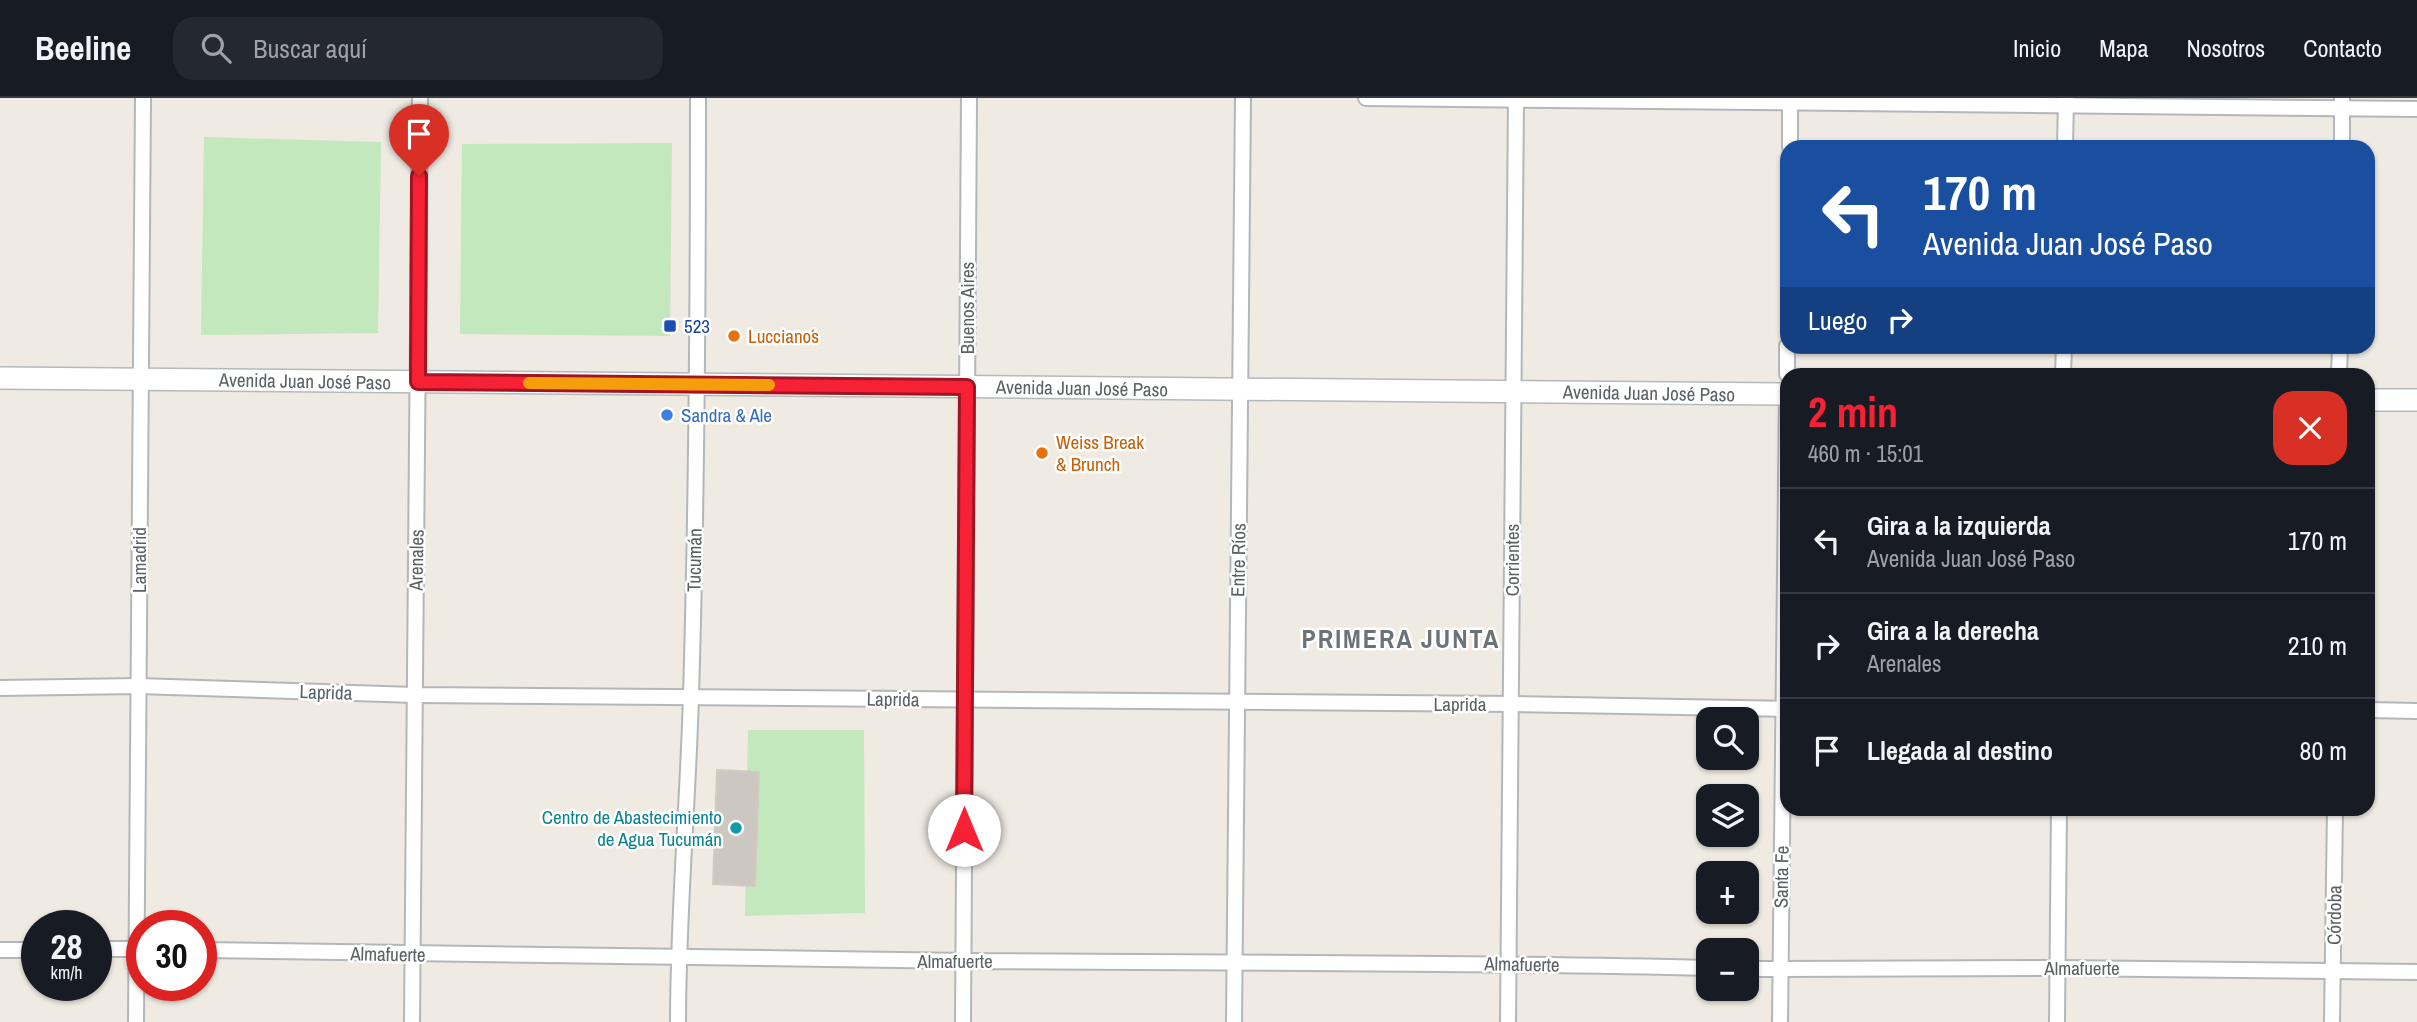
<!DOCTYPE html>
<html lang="es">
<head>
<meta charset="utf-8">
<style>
	body { margin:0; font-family:"Archivo Narrow",sans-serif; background:#242831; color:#f1f3f6; height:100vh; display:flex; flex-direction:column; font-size:26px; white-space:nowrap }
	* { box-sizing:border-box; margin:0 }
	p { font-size:23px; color:#9ea1a6 }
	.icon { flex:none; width:38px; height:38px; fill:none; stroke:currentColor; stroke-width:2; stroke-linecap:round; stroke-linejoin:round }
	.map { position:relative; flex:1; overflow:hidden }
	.details { position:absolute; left:1780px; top:270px; width:595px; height:448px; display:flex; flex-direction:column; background:#171b24; border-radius:21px; box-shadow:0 2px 5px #0004 }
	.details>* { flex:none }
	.banner { position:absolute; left:1780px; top:42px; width:595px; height:214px; border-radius:21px; box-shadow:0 2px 5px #0004; background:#1a4fa0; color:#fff; overflow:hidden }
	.tools { position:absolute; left:1696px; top:609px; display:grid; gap:14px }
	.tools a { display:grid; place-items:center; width:63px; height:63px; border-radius:14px; background:#171b24; box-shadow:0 2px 5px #0004; font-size:35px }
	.speed { position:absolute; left:21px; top:812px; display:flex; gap:14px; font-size:35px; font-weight:700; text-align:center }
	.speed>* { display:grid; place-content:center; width:91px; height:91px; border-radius:50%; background:#171b24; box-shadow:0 2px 5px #0004; line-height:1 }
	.speed small { font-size:18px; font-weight:400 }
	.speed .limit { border:10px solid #d22; background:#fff; color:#111 }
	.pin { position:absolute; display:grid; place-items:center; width:60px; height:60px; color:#fff; margin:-72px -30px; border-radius:50% 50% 50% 0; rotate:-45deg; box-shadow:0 0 7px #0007 }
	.pin .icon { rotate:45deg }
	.me { position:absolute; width:77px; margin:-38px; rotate:0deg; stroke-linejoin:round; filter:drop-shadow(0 0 5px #0008) }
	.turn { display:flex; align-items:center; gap:24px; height:147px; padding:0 28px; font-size:32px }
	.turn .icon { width:91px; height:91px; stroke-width:2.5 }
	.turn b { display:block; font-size:49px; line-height:60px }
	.then { display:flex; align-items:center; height:66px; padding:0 28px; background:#0003; gap:14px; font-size:26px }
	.round { display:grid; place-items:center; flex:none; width:74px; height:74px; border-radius:21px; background:#242831 }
	.summary { display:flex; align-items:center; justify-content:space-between; height:119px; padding:0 28px }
	h1 { font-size:42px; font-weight:800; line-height:52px; color:#f62134 }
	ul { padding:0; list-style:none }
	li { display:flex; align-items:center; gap:21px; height:105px; padding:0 28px; border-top:2px solid #363941 }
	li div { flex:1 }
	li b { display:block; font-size:26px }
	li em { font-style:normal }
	header { display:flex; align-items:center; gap:42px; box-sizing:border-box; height:98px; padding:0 35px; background:#171b24; border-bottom:2px solid #363941 }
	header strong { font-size:33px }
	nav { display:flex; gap:38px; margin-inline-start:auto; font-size:24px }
	.search { width:490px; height:63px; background:#242831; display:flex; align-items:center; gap:18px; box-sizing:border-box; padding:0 24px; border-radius:21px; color:#9ea1a6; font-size:26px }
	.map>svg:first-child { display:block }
	.green { fill:#c4e8bd }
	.building { fill:#ccc7c1; stroke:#d4cac0; stroke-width:2 }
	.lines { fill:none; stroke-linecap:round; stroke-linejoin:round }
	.street-casing { stroke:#b3b7bb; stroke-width:18 }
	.secondary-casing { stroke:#b4b9be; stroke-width:24 }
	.street { stroke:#fff; stroke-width:14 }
	.secondary { stroke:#fff; stroke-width:21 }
	.route-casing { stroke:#a01522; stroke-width:18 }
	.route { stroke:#f62134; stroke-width:12 }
	.slow { stroke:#f59e0b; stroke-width:12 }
	.transit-dot { fill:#1a4fb4; stroke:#fff; stroke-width:2.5 }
	.food-dot { fill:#e8710a; stroke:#fff; stroke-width:2.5 }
	.shop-dot { fill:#3f7fe0; stroke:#fff; stroke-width:2.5 }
	.culture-dot { fill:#0f9aa8; stroke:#fff; stroke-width:2.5 }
	.labels { text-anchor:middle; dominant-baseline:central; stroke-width:5; stroke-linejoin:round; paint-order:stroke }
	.street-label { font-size:19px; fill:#5b6164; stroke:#fff }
	.transit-label { font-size:19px; fill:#164399; stroke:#fff; text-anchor:start }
	.food-label { font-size:19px; fill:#c56008; stroke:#fff; text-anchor:start }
	.shop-label { font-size:19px; fill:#366cbe; stroke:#fff; text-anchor:start }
	.culture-label { font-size:19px; fill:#0d838f; stroke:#fff; text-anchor:end }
	.district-label { font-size:26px; font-weight:bold; letter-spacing:2px; fill:#6c7377; stroke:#fff }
</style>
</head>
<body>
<header>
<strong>Beeline</strong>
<div class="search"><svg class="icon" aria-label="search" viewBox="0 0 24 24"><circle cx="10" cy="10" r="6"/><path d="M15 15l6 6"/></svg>Buscar aquí</div>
<nav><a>Inicio</a><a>Mapa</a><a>Nosotros</a><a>Contacto</a></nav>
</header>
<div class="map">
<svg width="2417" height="924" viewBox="0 0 2417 924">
	<rect width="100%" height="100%" fill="#efeae2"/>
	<g class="green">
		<polygon points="204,39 381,44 378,235 201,237"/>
		<polygon points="672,45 670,238 460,236 462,46"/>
		<polygon points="748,632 864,632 865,815 745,818"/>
	</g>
	<polygon class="building" points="717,672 759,674 755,788 713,786"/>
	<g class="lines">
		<g class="street-casing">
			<g id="street">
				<polyline points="1366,0 2417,11"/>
				<polyline points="1790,49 1790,0"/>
				<polyline points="2065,49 2066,0"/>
				<polyline points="2342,49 2342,0"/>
				<polyline points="1787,276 1787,248"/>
				<polyline points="2063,276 2064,248"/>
				<polyline points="2339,276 2340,248"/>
				<polyline points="0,590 138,588 415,597 1511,606 1787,611"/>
				<polyline points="2368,612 2417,613"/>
				<polyline points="96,851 142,851"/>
				<polyline points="0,852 37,852"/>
				<path d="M201 852C456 858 711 861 966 863 1213 865 1461 864 1708 870"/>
				<polyline points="1746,871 2058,870 2417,874"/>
				<polyline points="136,924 143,0"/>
				<polyline points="412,924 420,0"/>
				<path d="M678 924C678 815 688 706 691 597 697 398 698 199 698 0"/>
				<polyline points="963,924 969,0"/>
				<polyline points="1234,924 1243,0"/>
				<polyline points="1508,924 1516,0"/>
				<polyline points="1780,924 1787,297"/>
				<polyline points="2057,924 2059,710"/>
				<polyline points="2332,924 2335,710"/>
			</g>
		</g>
		<g class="secondary-casing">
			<g id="secondary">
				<polyline points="0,280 1787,296"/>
				<polyline points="2368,302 2417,302"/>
			</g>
		</g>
		<use href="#street" class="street"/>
		<use href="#secondary" class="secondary"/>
	</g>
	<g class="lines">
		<g class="route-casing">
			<polyline id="route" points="419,78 418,284 967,289 964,732"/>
		</g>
		<use href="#route" class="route"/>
		<polyline class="slow" points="529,285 769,287"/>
	</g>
	<rect class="transit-dot" x="663" y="221" width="14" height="14" rx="3.5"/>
	<g class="food-dot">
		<circle cx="734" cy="238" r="7"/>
		<circle cx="1042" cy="355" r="7"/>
	</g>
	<circle class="shop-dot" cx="667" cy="317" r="7"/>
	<circle class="culture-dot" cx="736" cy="730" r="7"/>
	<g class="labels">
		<g class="street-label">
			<text transform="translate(967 210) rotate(-90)">Buenos Aires</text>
			<text transform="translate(305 283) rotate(1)">Avenida Juan José Paso</text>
			<text transform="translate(1082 290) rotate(1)">Avenida Juan José Paso</text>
			<text transform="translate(1649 295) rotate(1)">Avenida Juan José Paso</text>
			<text transform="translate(139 462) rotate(-90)">Lamadrid</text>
			<text transform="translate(416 462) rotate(-89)">Arenales</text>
			<text transform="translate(694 462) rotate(-89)">Tucumán</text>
			<text transform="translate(1238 462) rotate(-89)">Entre Ríos</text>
			<text transform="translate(1512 462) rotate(-90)">Corrientes</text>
			<text transform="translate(326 594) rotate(2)">Laprida</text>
			<text transform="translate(893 601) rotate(1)">Laprida</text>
			<text x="1460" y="606">Laprida</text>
			<text transform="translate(1781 779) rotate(-89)">Santa Fe</text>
			<text transform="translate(2334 817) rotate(-89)">Córdoba</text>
			<text transform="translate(388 856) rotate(1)">Almafuerte</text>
			<text x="955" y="863">Almafuerte</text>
			<text transform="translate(1522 866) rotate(1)">Almafuerte</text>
			<text x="2082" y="870">Almafuerte</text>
		</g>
		<g class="transit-label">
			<text x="684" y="228">523</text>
		</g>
		<g class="food-label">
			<text x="748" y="238">Lucciano´s</text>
			<text x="1056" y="344">Weiss Break<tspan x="1056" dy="22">&amp; Brunch</tspan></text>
		</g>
		<g class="shop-label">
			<text x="681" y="317">Sandra &amp; Ale</text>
		</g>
		<g class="culture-label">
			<text x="722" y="719">Centro de Abastecimiento<tspan x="722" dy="22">de Agua Tucumán</tspan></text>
		</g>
		<g class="district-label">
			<text x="1401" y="540">PRIMERA JUNTA</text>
		</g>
	</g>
</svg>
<div class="tools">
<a><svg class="icon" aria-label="search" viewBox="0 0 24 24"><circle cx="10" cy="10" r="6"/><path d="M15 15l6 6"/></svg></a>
<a><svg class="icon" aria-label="layers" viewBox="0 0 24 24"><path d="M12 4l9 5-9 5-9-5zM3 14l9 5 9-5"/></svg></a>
<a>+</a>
<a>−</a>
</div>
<div class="speed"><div>28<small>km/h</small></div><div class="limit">30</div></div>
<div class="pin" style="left:419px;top:78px;background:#d93025"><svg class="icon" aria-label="arrive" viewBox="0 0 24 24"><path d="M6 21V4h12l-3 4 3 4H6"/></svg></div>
<svg class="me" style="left:964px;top:732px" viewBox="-20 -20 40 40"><circle r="19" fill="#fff"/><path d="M0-13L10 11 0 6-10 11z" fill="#f62134"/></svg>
<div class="banner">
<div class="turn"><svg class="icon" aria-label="left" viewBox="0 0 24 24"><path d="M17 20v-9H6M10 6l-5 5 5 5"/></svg><div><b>170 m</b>Avenida Juan José Paso</div></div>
<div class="then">Luego<svg class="icon" aria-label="right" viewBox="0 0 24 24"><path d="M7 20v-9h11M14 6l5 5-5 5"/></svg></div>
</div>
<section class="details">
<div class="summary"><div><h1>2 min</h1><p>460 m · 15:01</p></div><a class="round" style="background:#d93025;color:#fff"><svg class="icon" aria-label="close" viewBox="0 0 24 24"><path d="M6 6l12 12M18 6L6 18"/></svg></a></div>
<ul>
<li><svg class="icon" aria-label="left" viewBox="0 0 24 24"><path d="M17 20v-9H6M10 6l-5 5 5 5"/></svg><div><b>Gira a la izquierda</b><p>Avenida Juan José Paso</p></div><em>170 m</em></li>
<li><svg class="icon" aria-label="right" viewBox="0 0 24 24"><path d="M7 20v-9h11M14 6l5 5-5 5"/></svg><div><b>Gira a la derecha</b><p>Arenales</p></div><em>210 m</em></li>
<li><svg class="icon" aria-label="arrive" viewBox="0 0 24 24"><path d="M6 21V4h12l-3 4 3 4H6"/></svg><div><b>Llegada al destino</b></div><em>80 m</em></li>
</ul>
</section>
</div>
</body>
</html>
